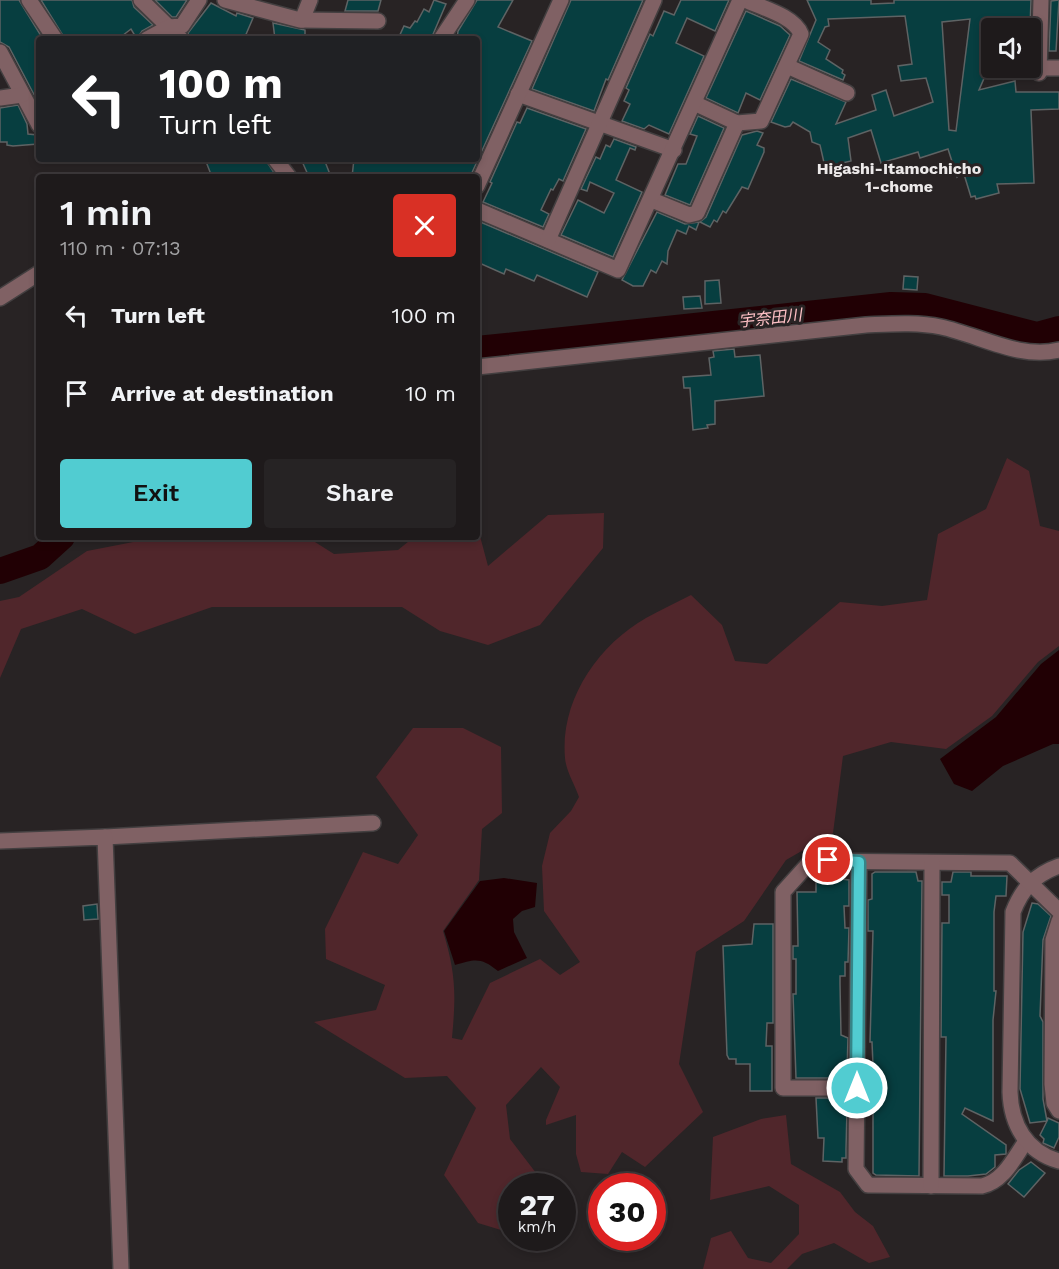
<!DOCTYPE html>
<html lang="en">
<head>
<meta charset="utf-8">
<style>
	body { margin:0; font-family:"Work Sans","Noto Sans JP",sans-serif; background:#262324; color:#f1f3f6; height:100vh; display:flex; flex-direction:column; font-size:22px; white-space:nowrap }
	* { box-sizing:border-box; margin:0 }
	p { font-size:20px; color:#a1a1a3 }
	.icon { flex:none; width:33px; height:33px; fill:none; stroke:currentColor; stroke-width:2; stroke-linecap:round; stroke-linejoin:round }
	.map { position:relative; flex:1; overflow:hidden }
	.details { position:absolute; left:36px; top:174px; width:444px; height:366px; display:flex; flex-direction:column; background:#1e1a1b; border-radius:6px; box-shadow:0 3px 9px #0003,0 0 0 2px #3c383a }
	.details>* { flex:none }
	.banner { position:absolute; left:36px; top:36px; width:444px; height:126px; border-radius:6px; box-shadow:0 3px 9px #0003,0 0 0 2px #3c383a; background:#202124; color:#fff; overflow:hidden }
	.buttons { position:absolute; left:981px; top:18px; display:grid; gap:12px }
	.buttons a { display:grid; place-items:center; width:60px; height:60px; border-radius:6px; background:#1e1a1b; box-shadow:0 3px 9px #0003,0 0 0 2px #3c383a; font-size:30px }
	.speed { position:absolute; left:498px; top:1173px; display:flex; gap:12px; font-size:30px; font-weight:700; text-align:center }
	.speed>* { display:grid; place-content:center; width:78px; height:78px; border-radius:50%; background:#1e1a1b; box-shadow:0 3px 9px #0003,0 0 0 2px #3c383a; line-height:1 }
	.speed small { font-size:15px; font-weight:400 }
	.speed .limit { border:9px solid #d22; background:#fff; color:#111 }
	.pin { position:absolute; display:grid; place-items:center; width:51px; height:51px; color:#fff; margin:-26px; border:3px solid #fff; border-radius:50%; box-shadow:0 2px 6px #0007 }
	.me { position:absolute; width:66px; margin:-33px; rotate:0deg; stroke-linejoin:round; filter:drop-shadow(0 0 4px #0008) }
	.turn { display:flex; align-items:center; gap:21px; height:126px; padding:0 24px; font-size:27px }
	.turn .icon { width:78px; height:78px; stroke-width:2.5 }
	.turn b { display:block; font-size:42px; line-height:51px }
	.round { display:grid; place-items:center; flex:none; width:63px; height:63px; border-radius:6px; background:#262324 }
	.headline { display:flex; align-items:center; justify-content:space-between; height:102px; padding:0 24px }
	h1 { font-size:36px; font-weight:600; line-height:45px }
	.button { display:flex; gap:12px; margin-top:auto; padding:12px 24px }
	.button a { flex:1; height:69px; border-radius:6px; background:#51ccd1; color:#111; font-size:24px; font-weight:600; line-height:69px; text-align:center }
	.button a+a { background:#262324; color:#f1f3f6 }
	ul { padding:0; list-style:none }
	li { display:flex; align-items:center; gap:18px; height:78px; padding:0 24px }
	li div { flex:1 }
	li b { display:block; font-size:22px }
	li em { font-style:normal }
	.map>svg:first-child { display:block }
	.green { fill:#50262b }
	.water { fill:#210004 }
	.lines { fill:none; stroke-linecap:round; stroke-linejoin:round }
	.river { stroke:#210004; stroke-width:26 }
	.building { fill:#073e40; stroke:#5e6364; stroke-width:1.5; fill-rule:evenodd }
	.minor-casing { stroke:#433f40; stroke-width:18 }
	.minor { stroke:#806164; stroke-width:15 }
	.route-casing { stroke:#358588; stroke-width:15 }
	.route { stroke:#51ccd1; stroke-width:10 }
	.labels { text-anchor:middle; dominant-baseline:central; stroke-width:6; stroke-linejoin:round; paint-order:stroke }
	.neighbourhood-label { font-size:16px; font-weight:bold; fill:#ece9e9; stroke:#282324 }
	.water-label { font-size:16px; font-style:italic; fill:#ffc1c6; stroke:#282324 }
</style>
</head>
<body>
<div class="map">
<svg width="1059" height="1269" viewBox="0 0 1059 1269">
	<rect width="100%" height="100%" fill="#282324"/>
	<g class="green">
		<path d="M1007 458 1029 471 1040 526 1059 531V646L1038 662 992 716 946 749 891 742 843 756 833 833 786 860 744 921 696 952 679 1064 703 1112 645 1167 622 1152 608 1174 581 1172 576 1154V1115L546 1125V1120L560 1087 541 1067 506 1105 510 1139 546 1186H512L511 1233 478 1223 444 1175 476 1108 447 1076 405 1078 314 1022 376 1010 385 985 326 959 325 929 363 852 398 864 418 835 376 777 413 728H463L501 747 502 813 482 829 479 880 443 931C456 974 456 994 452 1038L462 1040 490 983 540 959 560 975 580 962 544 911 542 866 550 833 571 811 579 797C575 785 566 771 565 758 560 701 597 646 646 618 660 610 676 603 691 595L722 625 735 661 767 664 840 602 882 606 927 600 938 534 986 509Z"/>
		<polygon points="604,513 603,548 540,625 488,645 440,631 402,607 212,607 135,634 82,609 21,629 0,678 0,601 19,597 87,551 159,537 307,537 334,554 398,550 414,537 477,537 477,525 488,566 548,515"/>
		<polygon points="786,1115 791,1164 840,1192 855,1212 873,1226 890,1257 869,1263 834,1243 802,1254 787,1269 703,1269 711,1238 731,1231 748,1258 771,1263 799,1234 799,1205 769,1186 710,1200 713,1137 761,1119"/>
	</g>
	<g class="water">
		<polygon points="1059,650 1059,744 1053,744 1003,766 972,791 954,784 940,759 996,717 1041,664"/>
		<path d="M504 878 537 883 535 907 522 911 513 919 514 932 527 958 498 971C481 957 475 959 455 965L444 931 480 881Z"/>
	</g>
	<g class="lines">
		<g class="river">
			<polyline points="477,349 891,305 925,306 1037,335 1059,329"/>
			<polyline points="0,571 40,557 62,537"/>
		</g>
	</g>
	<g class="building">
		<polygon points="0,0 19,0 43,39 39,39 39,104 9,47 0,42"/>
		<polygon points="41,0 132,0 134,7 153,25 142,31 137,39 131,29 118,39 65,39"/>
		<polygon points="155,0 187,0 176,17 172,17"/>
		<polygon points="348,0 381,0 378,11 345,11"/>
		<polygon points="434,0 446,4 431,39 398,39 404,26 410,28 415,21 417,22 424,9 429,12"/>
		<polygon points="477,0 513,0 498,27 532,41 470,177 415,174 414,177 352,177 354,159 477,159 477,39 457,39 458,31"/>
		<polygon points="571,0 643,0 608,80 606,79 594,111 532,89"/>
		<polygon points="681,0 729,0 715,31 687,18 676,43 704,56 669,134 649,125 644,129 622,121 630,104 624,101 629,90 626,88 650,34 653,36 664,11 674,15"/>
		<path d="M807 0H871V4L894 3V0H1031L1030 28H992V60L979 90 1015 81 1016 92H1059V109L1031 110 1034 183 997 184 999 193 976 199 975 196 971 197 963 171 957 177 948 149 920 158 918 152 881 163 871 130 848 138 851 161 825 167 820 145 812 142 810 132 793 122 790 126 785 127 771 122 791 79 846 102 836 124 876 110 872 95 886 90 894 116 933 102 926 78 901 81 898 66 912 64 905 16 828 19 829 26 825 27 818 42 830 50 826 59 843 70 842 73 845 75 843 80 799 61 816 20ZM970 19 956 131 949 130 942 22Z"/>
		<polygon points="1059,0 1056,51 1049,51 1051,1"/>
		<polygon points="211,3 236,16 237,13 253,18 244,39 190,39 188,33"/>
		<polygon points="746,11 780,26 790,35 760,100 746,93 738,113 706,98"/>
		<polygon points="273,23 305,30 305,39 275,39"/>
		<polygon points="18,105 27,124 28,134 38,135 38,144 13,146 7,145 7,142 0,142 0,108"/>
		<polygon points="527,108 586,129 563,181 559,179 553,190 551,189 541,210 549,214 543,227 483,202 492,183 490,182 517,122 520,123"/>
		<polygon points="698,116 724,128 690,205 665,195 678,164 686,164 697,136 690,134"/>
		<polygon points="757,131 763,133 757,145 764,148 764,152 748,189 742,187 726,213 723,211 717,222 714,220 710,227 700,222 706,217 742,135"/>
		<polygon points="614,139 636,147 635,150 630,148 616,180 642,192 613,257 561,235 578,200 604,213 614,193 590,182 587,191 581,189 596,157 600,159 606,145 610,147"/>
		<polygon points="205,159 265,159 277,177 212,177"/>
		<polygon points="301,159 324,159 331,177 309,177"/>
		<polygon points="657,212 685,224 699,222 696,230 689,226 686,234 677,230 668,251 667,264 662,261 656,273 651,270 643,286 633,286 622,280"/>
		<polygon points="478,221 598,272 587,297 537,275 534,281 506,269 504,274 477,262"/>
		<polygon points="904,276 918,277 917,290 903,289"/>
		<polygon points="719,280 721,303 705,304 705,281"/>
		<polygon points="700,296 702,308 684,309 683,297"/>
		<polygon points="734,349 735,357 760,355 764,396 715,401 715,424 707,425 708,428 693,430 690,388 684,388 683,377 711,375 709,358 714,357 713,351"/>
		<polygon points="816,871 834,871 834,878 849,880 849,906 844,906 845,928 849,928 848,962 845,962 845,976 840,976 840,984 841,1035 848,1038 847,1070 844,1070 844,1078 796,1078 793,994 796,994 796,959 793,959 793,946 798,946 797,892 816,892"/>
		<polygon points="875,872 916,872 918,881 922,881 919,1176 876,1175 873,1173 873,1065 872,1042 870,1042 873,931 868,931 868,900 872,899 872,874"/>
		<polygon points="953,872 971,872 971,876 1007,876 1006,896 996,896 994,912 994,991 996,991 993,1020 993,1121 965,1108 962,1114 1006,1145 1006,1154 995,1155 995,1167 986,1174 968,1176 944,1176 946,1037 941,1037 942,923 949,923 949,895 942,895 942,882 951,882"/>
		<polygon points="1032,903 1038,904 1051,916 1043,940 1040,1016 1043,1022 1043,1099 1047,1121 1048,1118 1059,1123 1059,1137 1054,1148 1043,1143 1044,1139 1040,1135 1047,1121 1030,1123 1020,1089 1023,932"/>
		<polygon points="97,904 98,919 84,920 83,906"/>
		<polygon points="754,924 773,924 773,1023 767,1023 766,1046 772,1046 772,1091 750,1091 750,1064 736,1064 736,1059 729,1059 727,1055 723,946 752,944"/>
		<polygon points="816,1098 843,1098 843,1109 847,1109 846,1149 846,1158 842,1158 842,1162 823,1161 824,1138 818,1138"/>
		<polygon points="1031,1162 1045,1173 1024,1197 1008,1184 1019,1170"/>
	</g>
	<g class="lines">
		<g class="minor-casing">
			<g id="minor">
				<polyline points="29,0 55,39"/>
				<polyline points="141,0 181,39"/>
				<polyline points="225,0 300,20 378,21"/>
				<polyline points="302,20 310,0"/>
				<polyline points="147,39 169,27 182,26 199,0"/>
				<polyline points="441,39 467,0"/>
				<polyline points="0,52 39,125"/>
				<polyline points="787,66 847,93"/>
				<polyline points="1039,68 1059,68"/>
				<polyline points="1039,73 1041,0"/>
				<polyline points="518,94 674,150"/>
				<polyline points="0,98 22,95"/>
				<path d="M694 103 737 123 761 121 801 34C794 16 762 8 745 0"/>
				<polyline points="275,159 289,177"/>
				<polyline points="477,186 561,0"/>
				<polyline points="652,200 689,215 697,213 737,123"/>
				<polyline points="477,210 618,270 740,0"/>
				<polyline points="548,240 654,0"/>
				<polyline points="0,298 39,273"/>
				<path d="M477 367 866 325C891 324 917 322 941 327 979 335 1020 360 1059 350"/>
				<polyline points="105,837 373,823"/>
				<polyline points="0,841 105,837 121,1269"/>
				<path d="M859 862 856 1169 868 1185 982 1186C1004 1181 1014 1158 1026 1141"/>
				<path d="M1059 866C1034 875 1022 889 1013 912L1010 1092C1011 1124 1026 1152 1059 1161"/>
				<polyline points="1059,921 1053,940 1052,1084 1054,1103 1059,1111"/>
				<polyline points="857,1088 783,1088 783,892 811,861 1010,863 1059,911"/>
				<polyline points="931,1186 932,863"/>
			</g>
		</g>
		<use href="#minor" class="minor"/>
	</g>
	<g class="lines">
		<g class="route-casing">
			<polyline id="route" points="828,860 859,862 857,1088"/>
		</g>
		<use href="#route" class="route"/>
	</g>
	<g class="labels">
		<g class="neighbourhood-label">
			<text x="899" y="168">Higashi-Itamochicho<tspan x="899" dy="18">1-chome</tspan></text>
		</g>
		<g class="water-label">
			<text transform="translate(770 318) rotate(-6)">宇奈田川</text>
		</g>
	</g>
</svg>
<div class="buttons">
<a><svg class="icon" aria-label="sound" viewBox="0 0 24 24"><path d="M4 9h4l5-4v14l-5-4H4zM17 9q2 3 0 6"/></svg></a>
</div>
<div class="speed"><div>27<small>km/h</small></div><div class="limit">30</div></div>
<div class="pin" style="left:828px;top:860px;background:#d93025"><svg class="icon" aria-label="arrive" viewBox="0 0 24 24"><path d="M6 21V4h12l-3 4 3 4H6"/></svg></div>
<svg class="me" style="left:857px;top:1088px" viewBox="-20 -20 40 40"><circle r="17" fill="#51ccd1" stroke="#fff" stroke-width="3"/><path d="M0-11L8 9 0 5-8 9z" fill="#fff"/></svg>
<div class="banner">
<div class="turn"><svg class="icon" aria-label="left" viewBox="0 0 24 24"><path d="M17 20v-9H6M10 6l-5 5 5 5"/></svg><div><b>100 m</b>Turn left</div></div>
</div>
<section class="details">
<div class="headline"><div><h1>1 min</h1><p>110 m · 07:13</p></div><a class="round" style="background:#d93025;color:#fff"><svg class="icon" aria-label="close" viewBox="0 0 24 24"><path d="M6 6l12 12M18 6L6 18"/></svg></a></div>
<ul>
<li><svg class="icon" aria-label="left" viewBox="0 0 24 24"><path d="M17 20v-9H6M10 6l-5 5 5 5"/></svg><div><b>Turn left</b></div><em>100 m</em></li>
<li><svg class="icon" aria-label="arrive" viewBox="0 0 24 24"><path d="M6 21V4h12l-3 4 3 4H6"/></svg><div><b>Arrive at destination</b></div><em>10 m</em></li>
</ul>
<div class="button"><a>Exit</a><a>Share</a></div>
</section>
</div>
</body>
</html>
